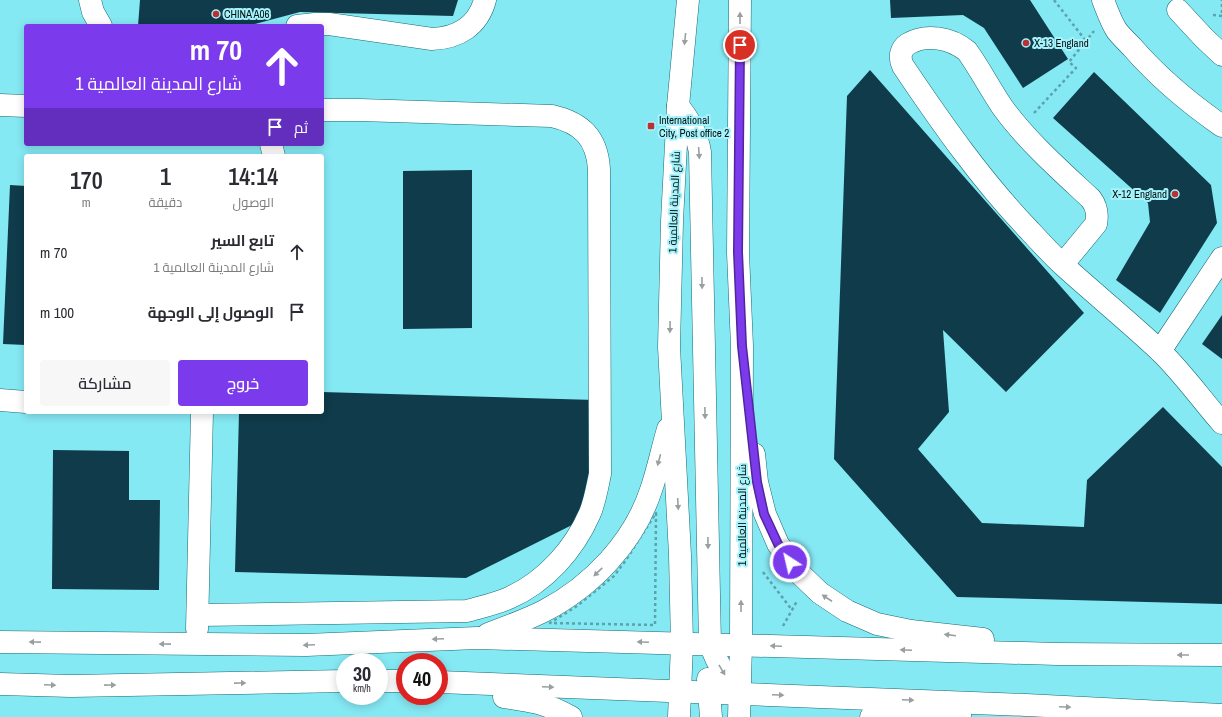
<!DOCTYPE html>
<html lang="ar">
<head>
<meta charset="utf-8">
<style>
	body { margin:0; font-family:"Archivo Narrow",Cairo,sans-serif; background:#f7f7f7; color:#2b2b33; direction:rtl; height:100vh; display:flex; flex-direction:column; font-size:15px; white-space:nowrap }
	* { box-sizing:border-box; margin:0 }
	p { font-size:13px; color:#7c7c81 }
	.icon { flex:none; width:22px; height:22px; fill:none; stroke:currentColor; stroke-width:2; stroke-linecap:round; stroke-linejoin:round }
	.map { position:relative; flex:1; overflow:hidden; direction:ltr }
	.panel { position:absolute; left:24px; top:154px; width:300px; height:260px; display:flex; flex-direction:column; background:#fff; border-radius:4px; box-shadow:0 2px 10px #0003; direction:rtl }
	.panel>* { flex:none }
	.guide { position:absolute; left:24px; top:24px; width:300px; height:122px; border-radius:4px; box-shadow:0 2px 10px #0003; direction:rtl; background:#7c3aed; color:#fff; overflow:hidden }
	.speed { position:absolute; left:336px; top:653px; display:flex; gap:8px; font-size:20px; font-weight:700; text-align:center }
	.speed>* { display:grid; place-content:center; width:52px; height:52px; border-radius:50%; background:#fff; box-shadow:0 2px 10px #0003; line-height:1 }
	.speed small { font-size:10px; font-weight:400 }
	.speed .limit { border:6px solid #d22; background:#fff; color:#111 }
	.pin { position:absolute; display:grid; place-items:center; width:34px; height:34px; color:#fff; margin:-17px; border:2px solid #fff; border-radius:50%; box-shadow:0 1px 4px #0007 }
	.me { position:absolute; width:44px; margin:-22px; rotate:325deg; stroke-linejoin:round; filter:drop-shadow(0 0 3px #0008) }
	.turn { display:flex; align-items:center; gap:14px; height:84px; padding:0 16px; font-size:18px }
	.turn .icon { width:52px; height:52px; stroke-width:2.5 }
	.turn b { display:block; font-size:28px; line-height:34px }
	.then { display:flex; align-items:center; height:38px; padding:0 16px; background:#0003; gap:8px; font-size:15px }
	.eta { display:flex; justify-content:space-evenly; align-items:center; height:68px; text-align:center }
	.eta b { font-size:24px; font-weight:600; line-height:28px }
	.button { display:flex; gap:8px; margin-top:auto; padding:8px 16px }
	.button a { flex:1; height:46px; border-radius:4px; background:#7c3aed; color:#fff; font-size:16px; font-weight:600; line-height:46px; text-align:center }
	.button a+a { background:#f7f7f7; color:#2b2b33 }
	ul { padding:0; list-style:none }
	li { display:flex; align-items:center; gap:12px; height:60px; padding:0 16px }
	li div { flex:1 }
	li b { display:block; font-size:15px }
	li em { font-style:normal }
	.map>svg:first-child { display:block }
	.building { fill:#0f3b4a }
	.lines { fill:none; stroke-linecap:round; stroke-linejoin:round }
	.minor-casing { stroke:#166a73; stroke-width:23 }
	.path { stroke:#5ba3ac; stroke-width:2.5; stroke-dasharray:3 3; stroke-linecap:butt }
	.minor { stroke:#fff; stroke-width:22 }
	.oneway { fill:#999fa0 }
	.route-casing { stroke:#51269a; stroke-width:10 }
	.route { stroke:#7c3aed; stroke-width:7 }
	.poi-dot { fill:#be2f31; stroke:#a6f3fc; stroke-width:1.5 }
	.labels { text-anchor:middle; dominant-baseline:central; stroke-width:4; stroke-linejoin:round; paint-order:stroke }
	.poi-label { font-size:11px; fill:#000f11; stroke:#a6f3fc; text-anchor:start }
	.street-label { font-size:11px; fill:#000f11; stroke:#a6f3fc }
</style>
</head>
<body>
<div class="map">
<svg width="1222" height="717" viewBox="0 0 1222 717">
	<rect width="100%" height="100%" fill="#85e9f4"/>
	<g class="building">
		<polygon points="140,0 458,0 453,16 300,12 247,26 138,26"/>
		<polygon points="890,0 1030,0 1068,59 1023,88 984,28 963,15 891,18"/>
		<polygon points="870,70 1084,313 1006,392 943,330 949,412 918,449 982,523 1084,527 1087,480 1163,407 1222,467 1222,604 957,597 834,459 847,96"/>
		<polygon points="1094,72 1211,185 1217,223 1160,313 1116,280 1150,222 1148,203 1053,118"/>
		<polygon points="472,170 472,328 403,329 403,171"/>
		<polygon points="10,185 26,186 26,345 3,344"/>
		<polygon points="1222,315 1222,359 1202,344"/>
		<polygon points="322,392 595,400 590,486 576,523 466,578 235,572 239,412 322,412"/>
		<polygon points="53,450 129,451 129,500 160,500 159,590 52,589"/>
	</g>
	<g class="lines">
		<g class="minor-casing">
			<g id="minor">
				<polyline points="90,0 93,12 101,26"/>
				<path d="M1103 0C1107 10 1111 22 1117 31 1121 36 1127 42 1132 47 1158 77 1189 103 1222 126"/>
				<polyline points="1178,10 1204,38 1222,55"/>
				<path d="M297 26 315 24H329L432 39C458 38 478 26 485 0"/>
				<polyline points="0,105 26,106"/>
				<path d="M678 106C690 120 697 134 700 152L710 644C717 663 726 679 739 693"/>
				<polyline points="271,144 274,156"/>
				<path d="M1063 264 1096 224C1098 214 1097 207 1091 199 1060 170 1028 142 1003 108 990 89 980 69 967 51 951 38 926 33 908 44 900 49 899 58 903 66 942 124 982 181 1030 231 1041 243 1052 255 1064 266 1095 294 1128 321 1159 350 1182 372 1201 399 1222 423"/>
				<polyline points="1160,351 1222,258"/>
				<polyline points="0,400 26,402"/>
				<polyline points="754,454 757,482 765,514 778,544 797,571 820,593 847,611 877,624 911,631 983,639"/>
				<path d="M198 615 467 611C481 607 495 604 509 598 545 582 574 550 590 513 595 501 597 488 600 474L599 169C597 138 582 123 552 116L360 110H322"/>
				<polyline points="197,629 202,412"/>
				<path d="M488 634C507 627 526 620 544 611 592 586 634 542 651 490 658 470 662 449 668 429"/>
				<polyline points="0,642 306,645 477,638 1057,654 1222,655"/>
				<polyline points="708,679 711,717"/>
				<polyline points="379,681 405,681"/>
				<polyline points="439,682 1026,705 1222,715"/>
				<polyline points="0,684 71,686 345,681"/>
				<path d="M504 697C532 701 546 703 571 717"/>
				<polyline points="679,717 682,644 680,555 669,347 672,221 678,106 688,0"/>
				<polyline points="739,717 741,645 742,346 738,253 740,0"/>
				<polyline points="871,717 881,716 921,717 960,715"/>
			</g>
		</g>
		<g class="path">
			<polyline points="1054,0 1086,41"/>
			<polyline points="1213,15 1222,16 1222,0"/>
			<polyline points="1034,113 1076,68 1069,62 1094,31"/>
			<polygon points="656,513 655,625 550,623 577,606 614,576 626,560"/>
			<polyline points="763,572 792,610"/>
			<polyline points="783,626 797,601"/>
		</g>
		<use href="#minor" class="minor"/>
	</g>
	<defs><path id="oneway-solid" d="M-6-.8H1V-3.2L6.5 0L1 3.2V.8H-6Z"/></defs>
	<g class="oneway">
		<use href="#oneway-solid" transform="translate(740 18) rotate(-90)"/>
		<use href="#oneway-solid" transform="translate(685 39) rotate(96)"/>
		<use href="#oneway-solid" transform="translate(699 153) rotate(86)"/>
		<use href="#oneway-solid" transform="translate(702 283) rotate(89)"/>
		<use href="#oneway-solid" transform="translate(670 327) rotate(91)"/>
		<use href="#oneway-solid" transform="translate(705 413) rotate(89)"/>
		<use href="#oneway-solid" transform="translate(659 460) rotate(105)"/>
		<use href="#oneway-solid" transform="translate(678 504) rotate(87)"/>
		<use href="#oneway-solid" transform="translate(708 543) rotate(89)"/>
		<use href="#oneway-solid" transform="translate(598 572) rotate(136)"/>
		<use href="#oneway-solid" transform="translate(827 598) rotate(-147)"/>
		<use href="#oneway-solid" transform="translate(741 606) rotate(-90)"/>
		<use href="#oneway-solid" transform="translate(950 635) rotate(-173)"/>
		<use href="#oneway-solid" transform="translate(438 639) rotate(178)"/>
		<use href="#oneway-solid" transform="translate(35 642) rotate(-179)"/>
		<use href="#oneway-solid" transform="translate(643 642) rotate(-178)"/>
		<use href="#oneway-solid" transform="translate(165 644) rotate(-179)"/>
		<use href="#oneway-solid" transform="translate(309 645) rotate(178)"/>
		<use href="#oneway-solid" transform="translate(776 646) rotate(-178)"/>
		<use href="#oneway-solid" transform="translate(906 650) rotate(-178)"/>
		<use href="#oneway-solid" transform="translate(1183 655) rotate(-180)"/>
		<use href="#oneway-solid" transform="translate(722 670) rotate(59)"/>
		<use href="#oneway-solid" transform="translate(240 683) rotate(-1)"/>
		<use href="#oneway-solid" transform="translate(50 685) rotate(2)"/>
		<use href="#oneway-solid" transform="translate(110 685) rotate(-1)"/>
		<use href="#oneway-solid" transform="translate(548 687) rotate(2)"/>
		<use href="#oneway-solid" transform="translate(778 695) rotate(3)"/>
		<use href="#oneway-solid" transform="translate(908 700) rotate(2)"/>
		<use href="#oneway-solid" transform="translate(1065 707) rotate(3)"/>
	</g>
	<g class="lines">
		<g class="route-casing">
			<polyline id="route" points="740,45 738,252 742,346 757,482 764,514 778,544 790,562"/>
		</g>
		<use href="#route" class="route"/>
	</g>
	<g class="poi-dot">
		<circle cx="216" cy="14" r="4"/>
		<circle cx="1026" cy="43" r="4"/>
		<rect x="647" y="122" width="8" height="8" rx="2"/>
		<circle cx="1175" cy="194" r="4"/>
	</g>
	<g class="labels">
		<g class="poi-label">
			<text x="224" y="14">CHINA A06</text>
			<text x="1034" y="43">X-13 England</text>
			<text x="659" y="120">International<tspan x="659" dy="13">City, Post office 2</tspan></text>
			<text x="1167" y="194" text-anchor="end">X-12 England</text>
		</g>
		<g class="street-label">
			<text transform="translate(674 202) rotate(-88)">شارع المدينة العالمية 1</text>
			<text transform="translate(742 515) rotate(-90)">شارع المدينة العالمية 1</text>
		</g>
	</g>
</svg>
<div class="speed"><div>30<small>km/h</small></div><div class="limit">40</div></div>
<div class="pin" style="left:740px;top:45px;background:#d93025"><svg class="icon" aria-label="arrive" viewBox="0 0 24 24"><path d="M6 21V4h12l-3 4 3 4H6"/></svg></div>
<svg class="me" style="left:790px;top:562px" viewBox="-20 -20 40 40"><circle r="17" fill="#7c3aed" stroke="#fff" stroke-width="3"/><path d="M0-11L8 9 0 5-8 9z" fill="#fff"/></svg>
<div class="guide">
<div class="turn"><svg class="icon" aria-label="ahead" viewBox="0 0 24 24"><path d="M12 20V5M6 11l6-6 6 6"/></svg><div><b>70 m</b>شارع المدينة العالمية 1</div></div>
<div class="then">ثم<svg class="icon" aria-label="arrive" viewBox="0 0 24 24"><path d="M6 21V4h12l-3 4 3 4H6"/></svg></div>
</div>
<section class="panel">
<div class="eta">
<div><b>14:14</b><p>الوصول</p></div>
<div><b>1</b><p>دقيقة</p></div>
<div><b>170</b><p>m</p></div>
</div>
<ul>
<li><svg class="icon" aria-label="ahead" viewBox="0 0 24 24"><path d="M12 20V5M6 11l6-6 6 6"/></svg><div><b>تابع السير</b><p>شارع المدينة العالمية 1</p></div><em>70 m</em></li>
<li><svg class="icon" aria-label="arrive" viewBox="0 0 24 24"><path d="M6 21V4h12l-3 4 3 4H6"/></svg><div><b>الوصول إلى الوجهة</b></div><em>100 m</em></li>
</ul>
<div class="button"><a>خروج</a><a>مشاركة</a></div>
</section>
</div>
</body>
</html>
